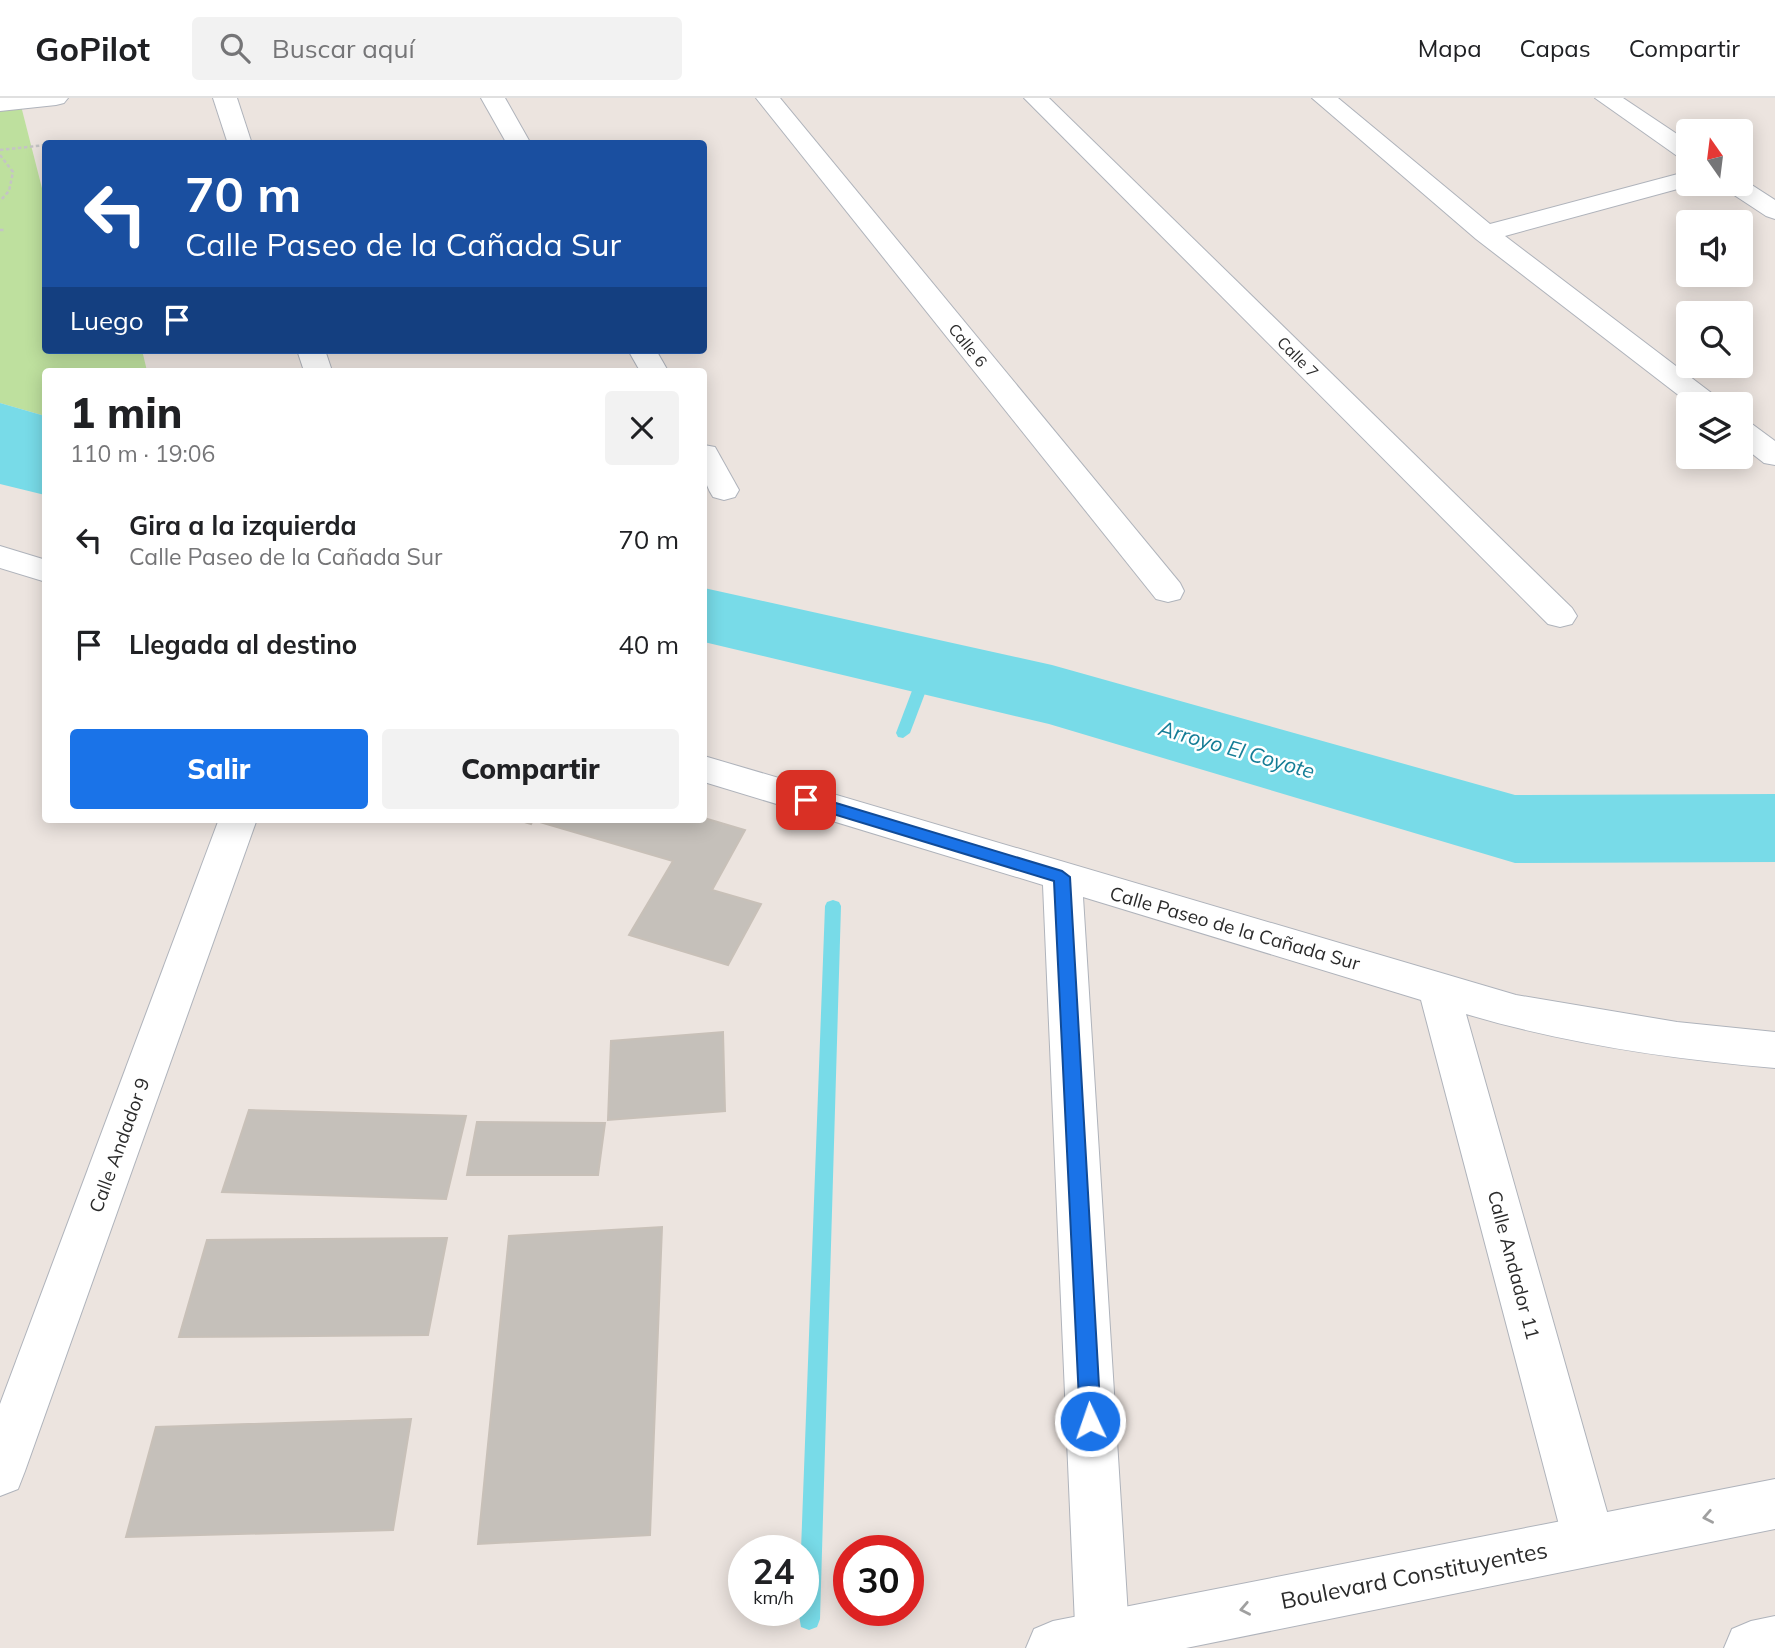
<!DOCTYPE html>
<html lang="es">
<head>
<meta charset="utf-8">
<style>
	body { margin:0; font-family:Mulish,sans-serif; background:#f2f2f2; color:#202124; height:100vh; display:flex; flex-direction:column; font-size:26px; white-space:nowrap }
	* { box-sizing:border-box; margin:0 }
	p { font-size:23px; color:#757577 }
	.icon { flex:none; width:38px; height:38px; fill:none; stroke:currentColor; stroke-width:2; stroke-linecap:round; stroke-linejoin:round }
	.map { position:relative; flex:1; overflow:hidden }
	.details { position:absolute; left:42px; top:270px; width:665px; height:455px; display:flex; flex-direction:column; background:#fff; border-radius:7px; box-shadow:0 4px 18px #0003 }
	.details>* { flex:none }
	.top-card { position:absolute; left:42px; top:42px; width:665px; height:214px; border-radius:7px; box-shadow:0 4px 18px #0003; background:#1a4fa0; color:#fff; overflow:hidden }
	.needle { width:46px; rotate:346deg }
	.buttons { position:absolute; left:1676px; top:21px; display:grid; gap:14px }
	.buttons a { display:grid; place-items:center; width:77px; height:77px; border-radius:7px; background:#fff; box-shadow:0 4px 18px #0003; font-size:35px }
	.speed { position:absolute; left:728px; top:1437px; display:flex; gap:14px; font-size:35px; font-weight:700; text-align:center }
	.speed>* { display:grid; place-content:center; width:91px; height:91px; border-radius:50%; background:#fff; box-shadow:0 4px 18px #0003; line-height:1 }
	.speed small { font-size:18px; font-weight:400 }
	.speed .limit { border:10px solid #d22; background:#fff; color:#111 }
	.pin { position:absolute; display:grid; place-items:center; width:60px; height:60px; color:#fff; margin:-30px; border-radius:14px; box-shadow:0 4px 10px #0006 }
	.me { position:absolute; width:77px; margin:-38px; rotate:357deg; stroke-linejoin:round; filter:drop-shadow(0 0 5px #0008) }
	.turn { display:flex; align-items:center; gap:24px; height:147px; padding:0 28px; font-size:32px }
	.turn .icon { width:91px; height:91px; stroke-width:2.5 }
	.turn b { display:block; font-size:49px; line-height:60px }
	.then { display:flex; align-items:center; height:66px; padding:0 28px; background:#0003; gap:14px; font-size:26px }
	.round { display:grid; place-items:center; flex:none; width:74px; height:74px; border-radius:7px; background:#f2f2f2 }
	.head { display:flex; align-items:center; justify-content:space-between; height:119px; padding:0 28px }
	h1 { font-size:42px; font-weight:800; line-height:52px }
	.action { display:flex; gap:14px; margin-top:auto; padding:14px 28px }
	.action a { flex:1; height:80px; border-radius:7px; background:#1a73e8; color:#fff; font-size:28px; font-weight:800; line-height:80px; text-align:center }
	.action a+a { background:#f2f2f2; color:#202124 }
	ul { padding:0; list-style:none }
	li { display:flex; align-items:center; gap:21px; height:105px; padding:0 28px }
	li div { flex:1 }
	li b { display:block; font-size:26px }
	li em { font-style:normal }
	header { display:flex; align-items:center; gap:42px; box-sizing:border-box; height:98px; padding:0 35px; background:#fff; border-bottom:2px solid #e0e0e0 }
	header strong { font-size:33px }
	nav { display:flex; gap:38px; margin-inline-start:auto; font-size:24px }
	.search { width:490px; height:63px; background:#f2f2f2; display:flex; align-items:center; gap:18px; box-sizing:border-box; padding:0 24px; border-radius:7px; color:#757577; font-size:26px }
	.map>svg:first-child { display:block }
	.green { fill:#bee09e }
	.water { fill:#78dbe8 }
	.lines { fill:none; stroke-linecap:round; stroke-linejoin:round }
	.stream { fill:#78dbe8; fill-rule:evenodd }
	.river { fill:#78dbe8; fill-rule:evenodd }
	.building { fill:#c5c0ba; stroke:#c8c0b8; stroke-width:2 }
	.minor-casing { stroke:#afb3bb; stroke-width:2 }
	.tertiary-casing { stroke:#afb3bb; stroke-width:2 }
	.path { stroke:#c4c4c4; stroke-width:2.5; stroke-dasharray:3.5 2.5; stroke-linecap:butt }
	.minor { fill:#fff; fill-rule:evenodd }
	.tertiary { fill:#fff; fill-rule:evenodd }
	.oneway { stroke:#a0a0a0 }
	.route { fill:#1a73e8; stroke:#114b97; stroke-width:2 }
	.labels { text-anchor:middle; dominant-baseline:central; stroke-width:5; stroke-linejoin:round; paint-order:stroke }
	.far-street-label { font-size:16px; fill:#2b2b2b; stroke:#fff }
	.street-label { font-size:19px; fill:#2b2b2b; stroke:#fff }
	.water-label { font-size:21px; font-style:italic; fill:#157d96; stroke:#fff }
	.near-street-label { font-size:23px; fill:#2b2b2b; stroke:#fff }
</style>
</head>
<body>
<header>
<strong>GoPilot</strong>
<div class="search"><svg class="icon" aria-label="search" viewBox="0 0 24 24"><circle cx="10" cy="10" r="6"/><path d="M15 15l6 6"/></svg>Buscar aquí</div>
<nav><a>Mapa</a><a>Capas</a><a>Compartir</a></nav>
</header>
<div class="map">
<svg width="1775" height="1550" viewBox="0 0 1775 1550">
	<rect width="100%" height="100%" fill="#ece4df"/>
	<polygon class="green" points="0,0 19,0 45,102 46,252 142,252 147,273 46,273 45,318 0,305"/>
	<polygon class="water" points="0,305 45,318 45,397 0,386"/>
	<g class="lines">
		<g class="stream">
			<polygon points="928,564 935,569 910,635 903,640 898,639 896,635 921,569"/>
			<polygon points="833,802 839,804 841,808 820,1521 817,1529 809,1532 801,1529 798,1512 803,1512 803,1452 801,1452 825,808 827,804"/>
		</g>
		<polygon class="river" points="704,490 1052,567 1515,697 1775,696 1775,764 1515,765 1049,626 704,544"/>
	</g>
	<g class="building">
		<polygon points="704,720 745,732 712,792 761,806 728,867 629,837 673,763 533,722 531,726 515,721"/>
		<polygon points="723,934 725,1013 608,1022 611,943"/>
		<polygon points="249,1012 466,1018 446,1101 222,1094"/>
		<polygon points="477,1024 605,1025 598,1077 467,1077"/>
		<polygon points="662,1129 650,1437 478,1446 509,1138"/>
		<polygon points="447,1140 428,1237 179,1239 207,1142"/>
		<polygon points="411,1321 393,1432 126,1439 156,1329"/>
	</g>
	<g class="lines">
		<g class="minor-casing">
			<g id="minor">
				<polygon points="213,0 237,0 252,46 228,46"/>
				<polygon points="481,0 505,0 531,46 507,46"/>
				<polygon points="756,0 780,0 1180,485 1184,493 1180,501 1168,504 1156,501"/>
				<polygon points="1024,0 1049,0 1572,510 1577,518 1572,526 1560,529 1548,526"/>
				<polygon points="1312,0 1338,0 1490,126 1689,73 1689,86 1696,86 1505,138 1718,300 1722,306 1690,306 1476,141"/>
				<polygon points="1595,0 1623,0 1689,44 1689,62 1680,60"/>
				<polygon points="1741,80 1775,102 1775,121 1766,118 1725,91 1722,86 1741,86"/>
				<polygon points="297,252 325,252 332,273 304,273"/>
				<polygon points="628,252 656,252 668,273 640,273"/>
				<polygon points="1741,323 1752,326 1775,343 1775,367 1764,365 1741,347"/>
				<path d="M704 347 715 349 739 392 735 399 724 402 713 399C702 382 702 366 704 347Z"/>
				<polygon points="0,448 46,462 46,484 0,470"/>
				<path d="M704 658 1516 897 1677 924 1775 934V970C1672 961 1566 946 1466 916L1615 1442 1607 1460 1589 1468 1571 1460 1563 1442 1421 902 1083 799 1130 1550H1076L1043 787 704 684Z"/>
				<polygon points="219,721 257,721 25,1373 18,1391 0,1398 0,1306"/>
			</g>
		</g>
		<g class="tertiary-casing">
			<g id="tertiary">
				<polygon points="0,0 68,0 64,5 56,7 0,13"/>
				<polygon points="1775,1381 1775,1431 1186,1550 1026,1550 1034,1531 1053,1523"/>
				<polygon points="1775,1518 1775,1550 1724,1550 1732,1531 1751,1523"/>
			</g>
		</g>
		<g class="path">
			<polyline points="0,52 46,47"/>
			<polyline points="0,57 13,74 9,93 0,103"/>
			<polyline points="0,132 5,132"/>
		</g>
		<use href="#minor" class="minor"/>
		<use href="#tertiary" class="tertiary"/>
	</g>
	<defs><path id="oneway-chevron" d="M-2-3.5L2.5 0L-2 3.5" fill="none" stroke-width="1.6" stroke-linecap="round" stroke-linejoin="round" transform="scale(1.75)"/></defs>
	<g class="oneway">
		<use href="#oneway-chevron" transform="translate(1708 1419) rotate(169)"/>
		<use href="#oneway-chevron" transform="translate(1245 1511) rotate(169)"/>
	</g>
	<polygon class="route" points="806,696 1062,773 1070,779 1101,1323 1098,1330 1090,1333 1083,1330 1080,1323 1054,783 800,706 798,702 800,698"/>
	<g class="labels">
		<g class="far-street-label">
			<text transform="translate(968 247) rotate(51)">Calle 6</text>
			<text transform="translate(1298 259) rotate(45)">Calle 7</text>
		</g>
		<g class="street-label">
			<text transform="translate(1235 830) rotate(16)">Calle Paseo de la Cañada Sur</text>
			<text transform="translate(119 1047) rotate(-70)">Calle Andador 9</text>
			<text transform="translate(1514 1167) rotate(75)">Calle Andador 11</text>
		</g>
		<g class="water-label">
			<text transform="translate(1237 651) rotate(16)">Arroyo El Coyote</text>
		</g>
		<g class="near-street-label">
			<text transform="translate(1414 1477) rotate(-11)">Boulevard Constituyentes</text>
		</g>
	</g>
</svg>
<div class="buttons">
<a><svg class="needle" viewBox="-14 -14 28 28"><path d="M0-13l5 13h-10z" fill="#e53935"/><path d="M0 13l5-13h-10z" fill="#757577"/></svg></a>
<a><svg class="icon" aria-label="sound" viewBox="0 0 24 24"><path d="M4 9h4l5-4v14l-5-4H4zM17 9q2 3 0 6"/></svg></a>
<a><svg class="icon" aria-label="search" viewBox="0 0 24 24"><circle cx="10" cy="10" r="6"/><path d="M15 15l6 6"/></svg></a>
<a><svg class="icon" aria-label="layers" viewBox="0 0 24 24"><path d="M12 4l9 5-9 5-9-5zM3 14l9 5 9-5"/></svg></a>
</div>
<div class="speed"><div>24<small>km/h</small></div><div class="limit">30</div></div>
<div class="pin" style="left:806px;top:702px;background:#d93025"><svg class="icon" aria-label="arrive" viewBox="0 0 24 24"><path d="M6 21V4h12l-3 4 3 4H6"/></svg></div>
<svg class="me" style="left:1090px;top:1323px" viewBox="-20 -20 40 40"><circle r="17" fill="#1a73e8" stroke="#fff" stroke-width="3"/><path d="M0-11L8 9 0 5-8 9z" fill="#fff"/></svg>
<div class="top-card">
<div class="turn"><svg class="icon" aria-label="left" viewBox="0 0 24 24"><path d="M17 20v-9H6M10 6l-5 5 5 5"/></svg><div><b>70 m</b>Calle Paseo de la Cañada Sur</div></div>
<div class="then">Luego<svg class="icon" aria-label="arrive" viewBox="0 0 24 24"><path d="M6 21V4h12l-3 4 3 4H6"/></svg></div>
</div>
<section class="details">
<div class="head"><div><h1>1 min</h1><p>110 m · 19:06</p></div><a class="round"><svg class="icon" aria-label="close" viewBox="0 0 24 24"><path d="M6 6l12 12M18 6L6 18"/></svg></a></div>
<ul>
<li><svg class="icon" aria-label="left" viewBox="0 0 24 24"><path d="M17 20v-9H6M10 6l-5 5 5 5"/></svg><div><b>Gira a la izquierda</b><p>Calle Paseo de la Cañada Sur</p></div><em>70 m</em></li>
<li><svg class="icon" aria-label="arrive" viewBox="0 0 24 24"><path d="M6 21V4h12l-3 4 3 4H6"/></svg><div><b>Llegada al destino</b></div><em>40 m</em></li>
</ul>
<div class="action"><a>Salir</a><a>Compartir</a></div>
</section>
</div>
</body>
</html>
